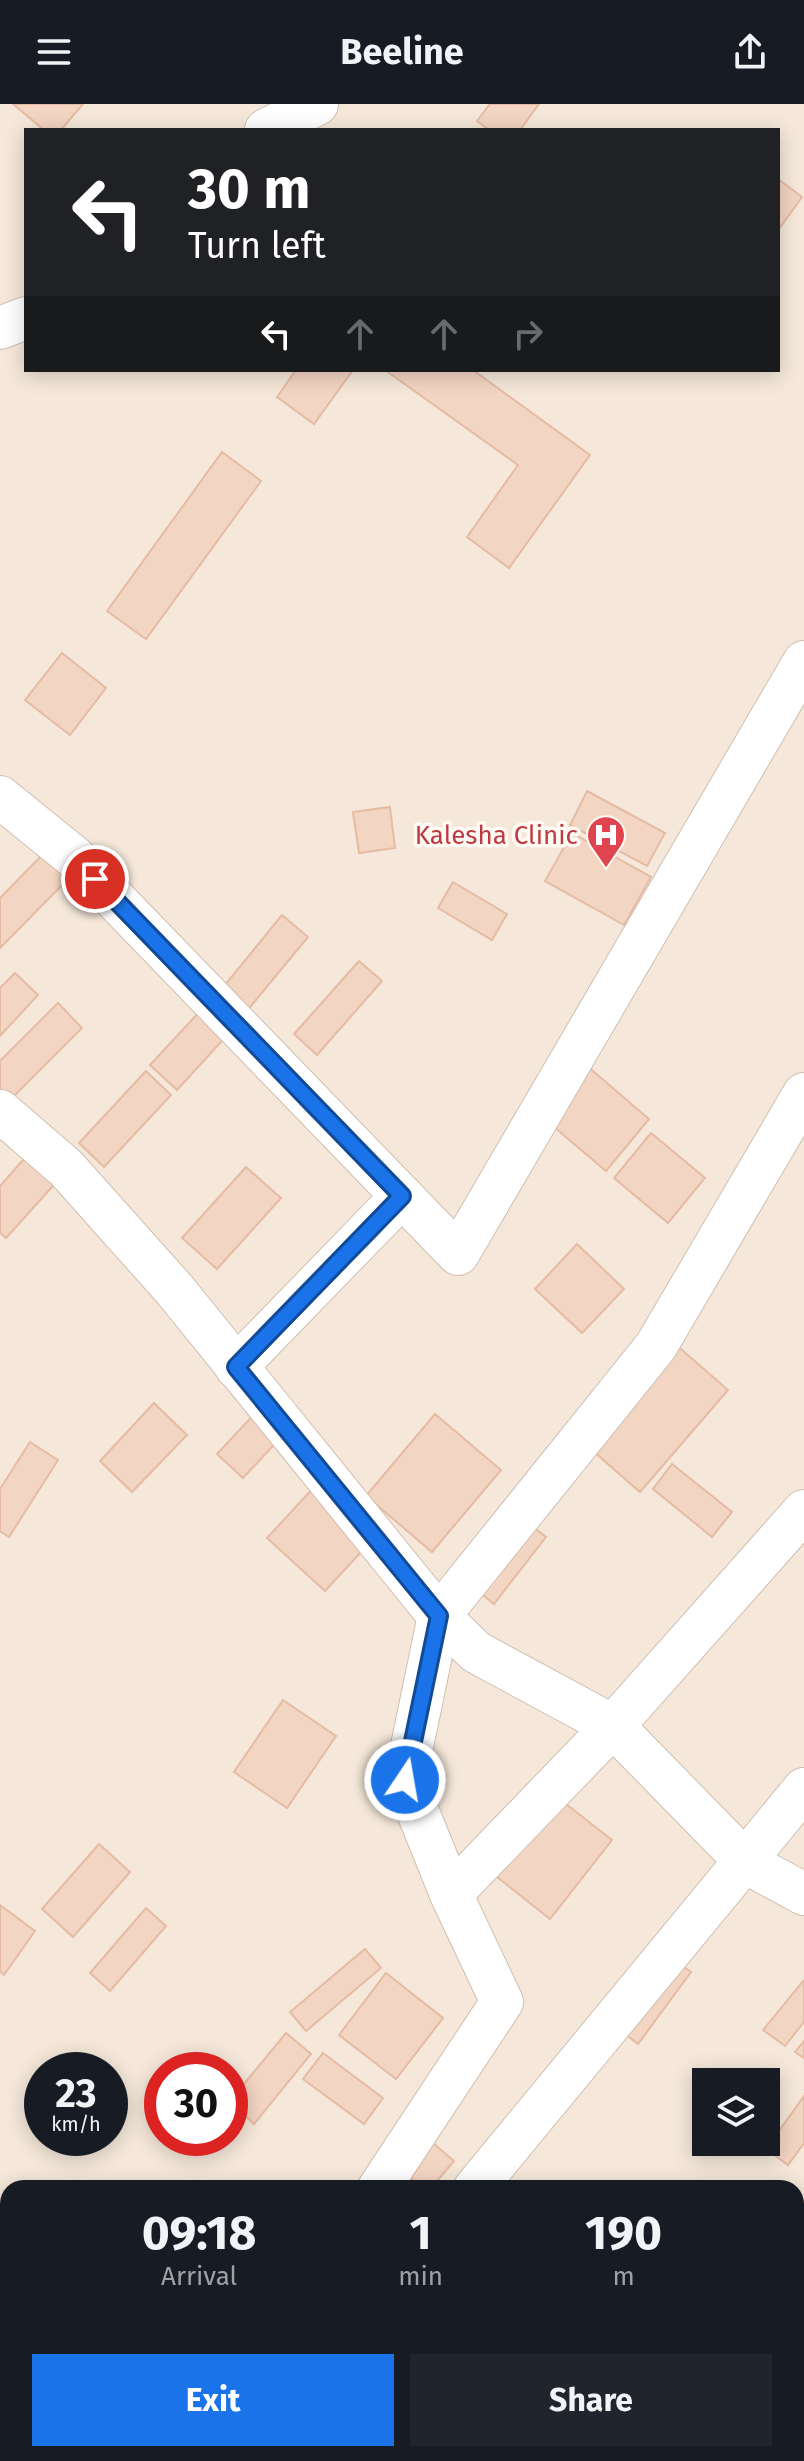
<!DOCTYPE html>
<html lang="en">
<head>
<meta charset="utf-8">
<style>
	body { margin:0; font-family:"Fira Sans",sans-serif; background:#20242c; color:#f1f3f6; height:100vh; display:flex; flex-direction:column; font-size:30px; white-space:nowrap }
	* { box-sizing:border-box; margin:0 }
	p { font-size:26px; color:#9ea1a6 }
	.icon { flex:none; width:44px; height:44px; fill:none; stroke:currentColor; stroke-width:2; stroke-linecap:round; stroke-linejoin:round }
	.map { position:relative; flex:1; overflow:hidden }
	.side { position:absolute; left:0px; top:2076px; width:804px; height:282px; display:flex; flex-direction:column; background:#171b24; border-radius:24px 24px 0 0; box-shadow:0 4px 20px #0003 }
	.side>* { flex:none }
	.banner { position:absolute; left:24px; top:24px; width:756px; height:244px; border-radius:0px; box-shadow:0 4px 20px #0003; background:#202124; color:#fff; overflow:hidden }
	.controls { position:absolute; left:692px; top:1964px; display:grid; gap:16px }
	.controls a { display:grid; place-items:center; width:88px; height:88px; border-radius:0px; background:#171b24; box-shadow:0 4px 20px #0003; font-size:40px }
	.speed { position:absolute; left:24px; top:1948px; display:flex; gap:16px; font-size:40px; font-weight:700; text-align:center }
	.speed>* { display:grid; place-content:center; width:104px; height:104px; border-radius:50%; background:#171b24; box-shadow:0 4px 20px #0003; line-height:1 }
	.speed small { font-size:20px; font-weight:400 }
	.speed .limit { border:12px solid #d22; background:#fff; color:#111 }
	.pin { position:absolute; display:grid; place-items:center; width:68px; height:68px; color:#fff; margin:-34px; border:4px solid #fff; border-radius:50%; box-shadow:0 2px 8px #0007 }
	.me { position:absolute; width:88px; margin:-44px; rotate:12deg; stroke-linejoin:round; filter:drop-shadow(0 0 6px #0008) }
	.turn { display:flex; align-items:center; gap:28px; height:168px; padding:0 32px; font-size:36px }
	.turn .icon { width:104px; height:104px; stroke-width:2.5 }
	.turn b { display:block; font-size:56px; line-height:68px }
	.lanes { display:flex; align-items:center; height:76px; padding:0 32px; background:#0003; justify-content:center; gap:40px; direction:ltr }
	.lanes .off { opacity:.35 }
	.eta { display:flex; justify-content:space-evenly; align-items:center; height:136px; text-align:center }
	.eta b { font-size:48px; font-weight:700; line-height:56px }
	.cta { display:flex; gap:16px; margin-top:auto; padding:16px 32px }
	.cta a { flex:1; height:92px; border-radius:0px; background:#1a73e8; color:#fff; font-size:32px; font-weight:700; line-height:92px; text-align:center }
	.cta a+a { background:#20242c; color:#f1f3f6 }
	header { display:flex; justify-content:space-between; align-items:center; height:104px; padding:0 32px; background:#171b24; font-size:36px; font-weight:700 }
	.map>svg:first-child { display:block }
	.residential { fill:#f5e8da; fill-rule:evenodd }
	.building { fill:#f3d5c3; stroke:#e6bba3; stroke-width:2 }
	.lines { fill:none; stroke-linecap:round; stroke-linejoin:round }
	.street-casing { stroke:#d1beb0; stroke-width:44 }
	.street { stroke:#fff; stroke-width:42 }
	.route-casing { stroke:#114b97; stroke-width:20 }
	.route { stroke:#1a73e8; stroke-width:14 }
	.labels { text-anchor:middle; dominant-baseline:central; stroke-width:7; stroke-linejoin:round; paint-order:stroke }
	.health-label { font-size:26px; fill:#be3a42; stroke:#fffaf3; text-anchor:end }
</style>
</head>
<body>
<header><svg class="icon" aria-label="menu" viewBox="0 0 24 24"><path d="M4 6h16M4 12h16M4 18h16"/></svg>Beeline<svg class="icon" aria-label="share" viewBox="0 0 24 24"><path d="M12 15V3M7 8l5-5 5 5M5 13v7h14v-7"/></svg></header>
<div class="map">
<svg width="804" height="2357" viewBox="0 0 804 2357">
	<rect width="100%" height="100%" fill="#fdf6ec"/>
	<path class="residential" d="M0 0H804V2357H0ZM26 26H778V266H26ZM42 1966H110V2034H42ZM162 1966H230V2034H162ZM706 1978H766V2038H706ZM8 2084H796V2350H8Z"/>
	<g class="building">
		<polygon points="13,0 83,0 61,26 44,26"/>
		<polygon points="490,0 539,0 520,26 489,26 477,17"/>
		<polygon points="778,75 802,93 779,125 778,125"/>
		<polygon points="296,266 353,266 314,320 277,293"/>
		<polygon points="385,266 473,266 590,351 509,464 467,433 518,361"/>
		<polygon points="222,348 261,377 146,535 107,507"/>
		<polygon points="62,549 106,584 70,631 25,596"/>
		<polygon points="587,687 665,729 647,762 570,721"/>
		<polygon points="390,703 395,744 359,749 353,708"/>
		<polygon points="572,729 651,773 624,821 545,777"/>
		<polygon points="52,741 77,766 0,844 0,794"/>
		<polygon points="453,778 507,810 492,836 438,804"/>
		<polygon points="282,811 308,833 246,908 220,887"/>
		<polygon points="359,857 382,877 317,951 294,930"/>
		<polygon points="15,869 38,891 0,932 0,884"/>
		<polygon points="214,892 241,916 177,986 150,961"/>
		<polygon points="58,899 82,924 6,1000 0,994 0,957"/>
		<polygon points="579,955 649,1015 606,1067 535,1007"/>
		<polygon points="146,967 171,991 104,1063 79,1039"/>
		<polygon points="651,1029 705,1074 668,1119 614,1074"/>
		<polygon points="31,1047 61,1073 6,1134 0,1129 0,1082"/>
		<polygon points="246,1063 281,1094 217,1165 182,1134"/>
		<polygon points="577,1140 624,1185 582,1229 535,1185"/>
		<polygon points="658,1225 728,1286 640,1388 570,1327"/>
		<polygon points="272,1291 298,1315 243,1374 217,1350"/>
		<polygon points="154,1299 187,1331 132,1388 100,1357"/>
		<polygon points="435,1310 501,1366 432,1448 366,1392"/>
		<polygon points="30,1338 58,1356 9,1433 0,1427 0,1385"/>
		<polygon points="672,1360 732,1408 712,1433 653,1385"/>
		<polygon points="329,1367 387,1420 325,1487 267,1434"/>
		<polygon points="510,1405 546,1433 494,1500 458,1471"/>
		<polygon points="283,1596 336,1632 287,1704 234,1668"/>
		<polygon points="548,1686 612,1736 550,1815 487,1765"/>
		<polygon points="99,1740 130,1768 73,1833 42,1805"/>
		<polygon points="0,1801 35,1827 4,1871 0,1867"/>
		<polygon points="146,1804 166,1822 110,1887 90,1869"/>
		<polygon points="365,1845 381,1864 306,1927 290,1908"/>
		<polygon points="663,1848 691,1868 638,1940 611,1919"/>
		<polygon points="386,1869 443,1914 396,1975 339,1931"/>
		<polygon points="804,1876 804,1918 785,1942 763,1926"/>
		<polygon points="286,1929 311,1950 254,2020 230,1997"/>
		<polygon points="804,1937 804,1954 795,1948"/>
		<polygon points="323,1949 383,1994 364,2020 303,1975"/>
		<polygon points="804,1992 804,2039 788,2061 766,2045"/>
		<polygon points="406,2016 454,2057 431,2084 423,2084 380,2047"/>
		<polygon points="796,2184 804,2191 804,2197 796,2207"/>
		<polygon points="804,2212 804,2279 796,2288 796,2221"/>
		<polygon points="428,2350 446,2350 456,2357 423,2357"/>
		<polygon points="508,2350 520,2350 530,2357 504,2357"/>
	</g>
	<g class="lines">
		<g class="street-casing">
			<g id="street">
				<polyline points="266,26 317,0"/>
				<polyline points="0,224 26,214"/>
				<polyline points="0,693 74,753 458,1150 804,558"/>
				<polyline points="0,1007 66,1064 174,1185 439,1512 476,1548 613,1622 747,1759 804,1790"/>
				<polyline points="236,1263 402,1092"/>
				<polyline points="451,1790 613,1622 804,1407"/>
				<polyline points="379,2084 502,1898 451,1790 405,1676 439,1512 656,1242 804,990"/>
				<polyline points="475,2084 804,1685"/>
				<polyline points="197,2357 202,2350"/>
				<polyline points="310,2357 315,2350"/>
			</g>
		</g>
		<use href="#street" class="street"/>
	</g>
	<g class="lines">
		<g class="route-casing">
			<polyline id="route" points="95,775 402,1092 236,1263 439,1512 405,1676"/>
		</g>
		<use href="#route" class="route"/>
	</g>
	<defs>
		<g id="hospital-pin" transform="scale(2)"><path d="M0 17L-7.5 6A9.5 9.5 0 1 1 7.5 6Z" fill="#e0444e" stroke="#fffaf3"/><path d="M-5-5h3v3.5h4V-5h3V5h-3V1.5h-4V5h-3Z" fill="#fff"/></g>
	</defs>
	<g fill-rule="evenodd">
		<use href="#hospital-pin" x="606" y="731"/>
	</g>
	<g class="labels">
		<g class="health-label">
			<text x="578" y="731">Kalesha Clinic</text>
		</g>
	</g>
</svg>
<div class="controls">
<a><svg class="icon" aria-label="layers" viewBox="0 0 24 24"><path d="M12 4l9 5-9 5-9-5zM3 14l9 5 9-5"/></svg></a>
</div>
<div class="speed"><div>23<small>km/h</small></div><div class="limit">30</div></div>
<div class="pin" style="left:95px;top:775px;background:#d93025"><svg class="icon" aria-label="arrive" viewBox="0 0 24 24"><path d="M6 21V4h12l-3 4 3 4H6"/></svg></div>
<svg class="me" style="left:405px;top:1676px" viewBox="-20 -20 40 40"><circle r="17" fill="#1a73e8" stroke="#fff" stroke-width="3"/><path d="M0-11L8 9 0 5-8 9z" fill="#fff"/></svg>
<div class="banner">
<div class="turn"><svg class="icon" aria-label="left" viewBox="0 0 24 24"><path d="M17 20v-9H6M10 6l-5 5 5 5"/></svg><div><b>30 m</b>Turn left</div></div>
<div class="lanes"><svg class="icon" aria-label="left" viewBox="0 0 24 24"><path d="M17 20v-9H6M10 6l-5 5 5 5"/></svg><svg class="icon off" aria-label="ahead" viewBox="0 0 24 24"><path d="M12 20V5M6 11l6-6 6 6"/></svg><svg class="icon off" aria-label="ahead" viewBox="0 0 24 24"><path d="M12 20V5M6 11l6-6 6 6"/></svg><svg class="icon off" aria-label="right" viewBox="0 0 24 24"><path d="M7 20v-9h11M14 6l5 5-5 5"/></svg></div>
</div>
<section class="side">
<div class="eta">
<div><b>09:18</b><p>Arrival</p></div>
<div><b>1</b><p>min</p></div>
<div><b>190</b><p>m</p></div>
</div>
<div class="cta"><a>Exit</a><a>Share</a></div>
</section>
</div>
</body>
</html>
